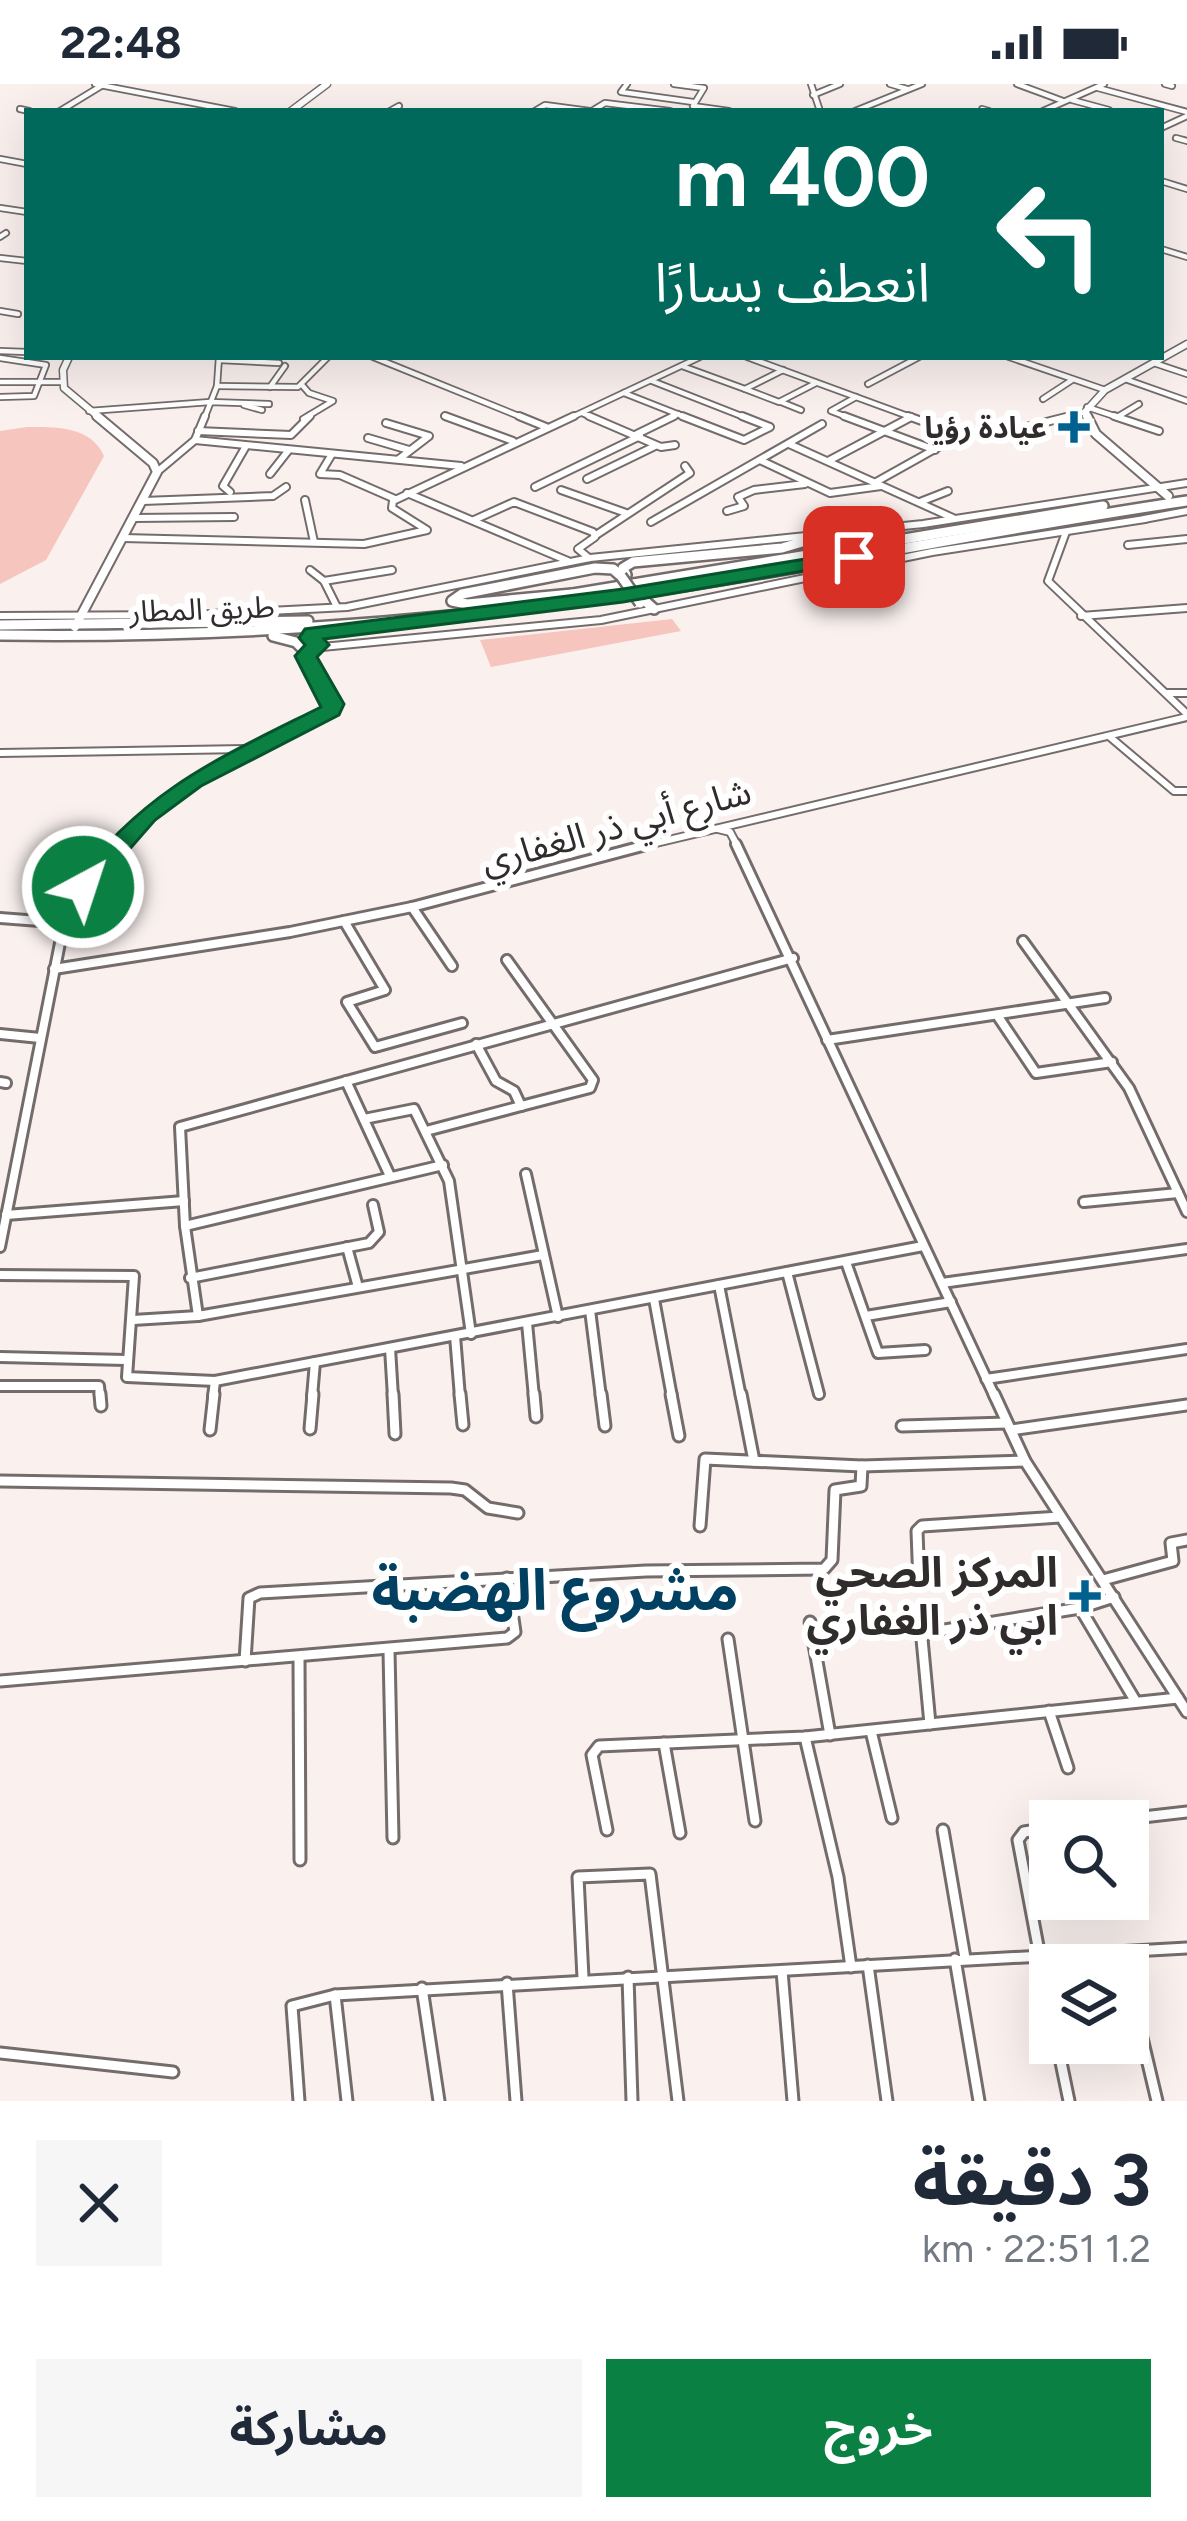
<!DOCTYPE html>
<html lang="ar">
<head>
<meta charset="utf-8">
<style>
	body { margin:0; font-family:Figtree,"Noto Sans Arabic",sans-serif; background:#f6f6f7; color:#1f2937; direction:rtl; height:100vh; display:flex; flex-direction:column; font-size:45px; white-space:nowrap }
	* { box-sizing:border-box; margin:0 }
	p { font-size:39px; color:#747a83 }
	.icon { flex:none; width:66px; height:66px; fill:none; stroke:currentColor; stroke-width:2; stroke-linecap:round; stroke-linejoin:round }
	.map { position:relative; height:2017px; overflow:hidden; direction:ltr }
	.details { display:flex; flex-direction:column; background:#fff; flex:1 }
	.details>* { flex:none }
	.hud { position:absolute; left:24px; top:24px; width:1140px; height:252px; border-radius:0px; box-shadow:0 12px 48px #0002; direction:rtl; background:#00695c; color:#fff; overflow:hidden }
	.tools { position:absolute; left:1029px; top:1716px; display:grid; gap:24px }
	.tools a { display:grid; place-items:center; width:120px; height:120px; border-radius:0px; background:#fff; box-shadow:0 12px 48px #0002; font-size:60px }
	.pin { position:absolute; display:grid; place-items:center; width:102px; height:102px; color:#fff; margin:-51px; border-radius:24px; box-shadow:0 6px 18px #0006 }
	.me { position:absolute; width:132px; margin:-66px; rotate:40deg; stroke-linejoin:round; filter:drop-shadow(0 0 9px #0008) }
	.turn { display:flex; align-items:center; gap:42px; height:252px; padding:0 36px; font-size:54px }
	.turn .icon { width:156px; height:156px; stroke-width:2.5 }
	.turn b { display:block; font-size:84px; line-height:102px }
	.round { display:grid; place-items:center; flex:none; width:126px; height:126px; border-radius:0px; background:#f6f6f7 }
	.headline { display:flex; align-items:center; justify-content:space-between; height:204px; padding:0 36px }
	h1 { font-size:72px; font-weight:700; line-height:90px }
	.action { display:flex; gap:24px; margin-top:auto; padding:24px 36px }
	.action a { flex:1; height:138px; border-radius:0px; background:#0b8043; color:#fff; font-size:48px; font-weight:700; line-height:138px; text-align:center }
	.action a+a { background:#f6f6f7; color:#1f2937 }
	.status { display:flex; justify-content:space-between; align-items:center; height:84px; padding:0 60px; background:#fff; direction:ltr }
	.status svg { height:33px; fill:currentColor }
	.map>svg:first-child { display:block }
	.green { fill:#f6c5bd }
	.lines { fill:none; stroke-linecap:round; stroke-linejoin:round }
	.minor-far3-casing { stroke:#746c6b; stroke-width:8 }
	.minor-far2-casing { stroke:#746c6b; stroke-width:10 }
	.minor-far1-casing { stroke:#746c6b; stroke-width:14 }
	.minor-casing { stroke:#746c6b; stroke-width:15 }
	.major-far1-casing { stroke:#746c6b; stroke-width:9 }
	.major-casing { stroke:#746c6b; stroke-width:12 }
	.highway-casing { stroke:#746c6b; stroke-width:14 }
	.minor-far3 { stroke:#fff; stroke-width:4.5 }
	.minor-far2 { stroke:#fff; stroke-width:6 }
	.minor-far1 { stroke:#fff; stroke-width:8 }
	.minor { stroke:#fff; stroke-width:9 }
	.major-far1 { stroke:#fff; stroke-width:6 }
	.major { stroke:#fff; stroke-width:8 }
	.highway { stroke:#fff; stroke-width:9 }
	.highway-bridge-casing { stroke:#746c6b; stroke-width:14; stroke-linecap:butt }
	.highway-bridge { stroke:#fff; stroke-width:9 }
	.route { fill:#0b8043; stroke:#07532c; stroke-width:3 }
	.poi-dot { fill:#006191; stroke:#fff; stroke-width:4.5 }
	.labels { text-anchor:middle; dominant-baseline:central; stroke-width:12; stroke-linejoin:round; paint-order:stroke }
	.far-poi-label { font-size:30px; font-weight:bold; fill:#302c2c; stroke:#fff; text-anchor:end }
	.far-street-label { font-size:30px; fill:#302c2c; stroke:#fff }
	.street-label { font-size:36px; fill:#302c2c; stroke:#fff }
	.near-poi-label { font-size:42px; font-weight:bold; fill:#302c2c; stroke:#fff; text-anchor:end }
	.near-district-label { font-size:57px; font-weight:bold; fill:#014061; stroke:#fff }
</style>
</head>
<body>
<div class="status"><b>22:48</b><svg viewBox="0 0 49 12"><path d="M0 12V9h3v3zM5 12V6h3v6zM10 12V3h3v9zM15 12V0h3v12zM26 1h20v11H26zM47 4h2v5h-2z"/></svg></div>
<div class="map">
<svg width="1187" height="2017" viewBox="0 0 1187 2017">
	<rect width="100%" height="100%" fill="#faf1ef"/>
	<g class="green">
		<path d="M27 343C56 343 91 342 104 372L46 476 0 500V347Z"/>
		<polygon points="672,535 681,547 491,583 480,556"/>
	</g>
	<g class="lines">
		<g class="minor-far3-casing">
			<g id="minor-far3">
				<polyline points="95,0 235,27"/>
				<polyline points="627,0 621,8 693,18"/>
				<polyline points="674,0 704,4 693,22 729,27"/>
				<polyline points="811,0 820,27"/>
				<polyline points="890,0 907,5"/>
				<polyline points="1017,0 1063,17"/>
				<polyline points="1165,0 1172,2"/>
				<polyline points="1098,4 1187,28"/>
				<polyline points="813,11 840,0"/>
				<polyline points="1072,16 1109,26"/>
				<polyline points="20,25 29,27"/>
				<polyline points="982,25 989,27"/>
				<polyline points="60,27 101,2"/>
				<polyline points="390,27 399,22"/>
				<polyline points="535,27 545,21 590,27"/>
				<polyline points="592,27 605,19 670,27"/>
				<polyline points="855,27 922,0"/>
				<polyline points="1043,27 1104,0"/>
				<polyline points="1161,44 1187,32"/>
				<polyline points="1176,54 1187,57"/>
				<polyline points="0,75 27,80"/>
				<polyline points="1161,97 1187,105"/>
				<polyline points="0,124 27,128"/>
				<polyline points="0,153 6,149"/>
				<polyline points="1161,165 1187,173"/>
				<polyline points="0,174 27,177"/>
				<polyline points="0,227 18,230"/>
				<polyline points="0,267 27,268"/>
				<polyline points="373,273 526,335"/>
				<polyline points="747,273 916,335"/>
				<polyline points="1009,273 1105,306"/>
				<polyline points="0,274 46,281 34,312 0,313"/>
				<polyline points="219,276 279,279"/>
				<polyline points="1154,279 1187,290"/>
				<polyline points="682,282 745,305 783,286"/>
				<polyline points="1125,295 1187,317"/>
				<polyline points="652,297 749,335"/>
				<polyline points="0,298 62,298"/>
				<polyline points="868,300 919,273"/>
				<polyline points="302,301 309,309 333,317 303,335"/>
				<polyline points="217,302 298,303 328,273"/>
				<polyline points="270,303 285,282"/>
				<polyline points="745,305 779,318 816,299"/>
				<polyline points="624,309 690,335"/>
				<polyline points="1043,315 1072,296"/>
				<polyline points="781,318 801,326"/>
				<polyline points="244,321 262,326"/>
				<polyline points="1087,323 1123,335"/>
				<polyline points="89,327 210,318 269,320"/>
				<polyline points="582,329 596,335"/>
				<polyline points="445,332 453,335"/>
				<polyline points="1119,332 1139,320"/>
				<polyline points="204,335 217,302 219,273"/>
				<polyline points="568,335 700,273"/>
				<polyline points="668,335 678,330"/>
				<polyline points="852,335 831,327 856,313"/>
				<polyline points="1058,335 1085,328"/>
			</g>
		</g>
		<g class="minor-far2-casing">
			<g id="minor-far2">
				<polyline points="445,332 513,357"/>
				<polyline points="519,332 546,343"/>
				<polyline points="589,332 661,363 675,361"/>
				<polyline points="682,332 744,356 770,343 742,332"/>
				<polyline points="844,332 935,366"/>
				<polyline points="1114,332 1159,347"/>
				<polyline points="386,339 429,352 399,375"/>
				<polyline points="198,347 291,351 310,332"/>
				<polyline points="974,348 1007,348 1070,332"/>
				<polyline points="637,350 674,332"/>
				<polyline points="368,354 409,366"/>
				<polyline points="195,356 461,382"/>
				<polyline points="789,360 953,434"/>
				<polyline points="332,370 320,390 340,391 395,415"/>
				<polyline points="760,376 830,409 881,402"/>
				<polyline points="830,376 911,333"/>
				<polyline points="157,388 195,356 205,332"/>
				<polyline points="270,390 288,367"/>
				<polyline points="587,395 655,362"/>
				<polyline points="876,398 960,351 908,332"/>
				<polyline points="535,403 640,352"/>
				<polyline points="561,406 626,429"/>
				<polyline points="230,408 223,402 246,362"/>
				<polyline points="407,409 568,477"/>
				<polyline points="305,416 314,458"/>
				<polyline points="143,417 273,412 286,403"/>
				<polyline points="920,418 948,407"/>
				<polyline points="727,427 744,422 738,413 754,406 805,400"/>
				<polyline points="134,434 234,433"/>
				<polyline points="1144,435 1187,427"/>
				<polyline points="474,436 514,418 593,448 595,453 578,465 589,474"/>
				<polyline points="651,438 822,340"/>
				<polyline points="1066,448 1048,497 1187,630"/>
				<polyline points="596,451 690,389 685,382"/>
				<polyline points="123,454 364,460 427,446 392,424 393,417 574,332"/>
				<polyline points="1128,461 1187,455"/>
				<polyline points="310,486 324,497 337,523"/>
				<polyline points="324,497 392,486"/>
				<polyline points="0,532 190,531 347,523 590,474 923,440 1187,399"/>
				<polyline points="1081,532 1187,524"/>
				<polyline points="1166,609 1187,609"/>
				<polyline points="1110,653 1174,707 1187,707"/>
				<polyline points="0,669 246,665"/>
				<polyline points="718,745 730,748 738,763"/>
				<polyline points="116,763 188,700 331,626 333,620 306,572 312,564 601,536 932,468 1145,435"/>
				<polyline points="639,763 1187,633"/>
			</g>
		</g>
		<g class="minor-far1-casing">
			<g id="minor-far1">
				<polyline points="736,760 995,1313"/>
				<polyline points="412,823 452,882"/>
				<polyline points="0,834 66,839"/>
				<polyline points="344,837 385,906 347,918 375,963 462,939"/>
				<polyline points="1023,857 1129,1004 1187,1128"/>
				<polyline points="507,876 593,996 590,1004 521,1022"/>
				<polyline points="54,885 290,848 412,823 650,760"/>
				<polyline points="997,931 1036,989 1112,978"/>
				<polyline points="0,950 40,954"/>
				<polyline points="827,956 1105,914"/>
				<polyline points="346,997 390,1092"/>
				<polyline points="0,998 6,999"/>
				<polyline points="364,1035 414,1025 449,1097 471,1250"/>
				<polyline points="426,1047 521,1022 514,1007 496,997 476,960"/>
				<polyline points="526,1090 558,1233"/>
				<polyline points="1084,1118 1178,1109"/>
				<polyline points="6,1131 184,1117"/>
				<polyline points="185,1142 443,1081"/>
				<polyline points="0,1163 60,859 90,797 119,760"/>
				<polyline points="347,1163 358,1203"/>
				<polyline points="846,1178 878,1269 925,1266"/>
				<polyline points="787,1188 819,1310"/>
				<polyline points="0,1191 134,1192 127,1293 215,1297 923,1162"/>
				<polyline points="190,1194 369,1159 379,1148 373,1121"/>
				<polyline points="942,1199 1187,1165"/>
				<polyline points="719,1201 741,1313"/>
				<polyline points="654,1215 672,1313"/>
				<polyline points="590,1226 601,1313"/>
				<polyline points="198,1232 185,1142 180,1043 793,874"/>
				<polyline points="866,1232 951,1218"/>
				<polyline points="133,1236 198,1232 543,1171"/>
				<polyline points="527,1239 534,1313"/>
				<polyline points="455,1252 460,1313"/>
				<polyline points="390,1264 393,1313"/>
				<polyline points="0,1273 126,1276"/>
				<polyline points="986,1295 1187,1265"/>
				<polyline points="0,1302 99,1302 100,1313"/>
				<polyline points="213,1313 215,1297"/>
				<polyline points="312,1313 315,1278"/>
			</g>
		</g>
		<g class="minor-casing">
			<g id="minor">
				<polyline points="100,1310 101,1322"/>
				<polyline points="393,1310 395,1350"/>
				<polyline points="460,1310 463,1341"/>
				<polyline points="534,1310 536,1333"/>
				<polyline points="601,1310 605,1342"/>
				<polyline points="671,1310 679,1352"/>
				<polyline points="741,1310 754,1377"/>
				<polyline points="994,1310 1025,1377 1187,1628"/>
				<polyline points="902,1342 1007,1339"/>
				<polyline points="310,1345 313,1310"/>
				<polyline points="210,1346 214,1310"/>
				<polyline points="1011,1346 1187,1321"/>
				<polyline points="0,1397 451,1404 465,1406 488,1424 518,1429"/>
				<polyline points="700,1442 705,1375 862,1382 1025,1377"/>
				<polyline points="1103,1496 1173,1477 1171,1459 1187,1456"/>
				<polyline points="919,1500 917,1447 922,1442 1060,1433"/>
				<polyline points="1080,1524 1136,1618"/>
				<polyline points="810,1538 830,1651"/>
				<polyline points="728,1555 755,1737"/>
				<polyline points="389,1567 393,1754"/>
				<polyline points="299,1575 300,1776"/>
				<polyline points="245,1577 249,1514 260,1509 646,1487 824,1485 832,1476 835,1406 861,1402 862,1382"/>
				<polyline points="0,1597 507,1554 515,1548 507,1494"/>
				<polyline points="1049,1627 1068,1684"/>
				<polyline points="930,1640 922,1555 926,1549 1080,1524 1114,1513"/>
				<polyline points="871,1647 892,1734"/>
				<polyline points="805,1653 838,1793 851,1883"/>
				<polyline points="664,1659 680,1749"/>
				<polyline points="1108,1737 1187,1728"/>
				<polyline points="1050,1744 1024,1748 1018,1756 1050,1926"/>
				<polyline points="607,1746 592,1671 599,1662 805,1653 1178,1614"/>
				<polyline points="943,1746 965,1874"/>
				<polyline points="955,1875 979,2017"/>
				<polyline points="868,1881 887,2017"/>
				<polyline points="782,1887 793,2017"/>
				<polyline points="628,1893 632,2017"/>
				<polyline points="583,1894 578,1793 650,1790 678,2017"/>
				<polyline points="1128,1895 1157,2017"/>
				<polyline points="507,1899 516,2017"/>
				<polyline points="422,1904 439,2017"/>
				<polyline points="335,1911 347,2017"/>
				<polyline points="1057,1959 1069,2017"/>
				<polyline points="0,1969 173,1988"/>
				<polyline points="299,2017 292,1922 335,1911 1187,1864"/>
			</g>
		</g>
		<g class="major-far1-casing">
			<g id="major-far1">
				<polyline points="291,27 327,0"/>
				<polyline points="69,273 63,286 64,304 101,335"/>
				<polyline points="1088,335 1085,328 1105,306 1187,260"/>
			</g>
		</g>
		<g class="major-casing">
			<g id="major">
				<polyline points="1087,332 1096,350 1168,412"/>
				<polyline points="75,543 157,388 153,379 97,332"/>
			</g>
		</g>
		<g class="highway-casing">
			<g id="highway">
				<polyline points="626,491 623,484 633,478 782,464 819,453 839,458 828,466"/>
				<polyline points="572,510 467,520 452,517 462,510 595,484 613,485 621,492"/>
				<polyline points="573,510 1103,422"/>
				<polyline points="645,517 654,525"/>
				<polyline points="0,541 308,537"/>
				<path d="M0 551C214 554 426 540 637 509 821 482 1003 444 1187 417"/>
				<polyline points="273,552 296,558 306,568"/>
			</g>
		</g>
		<use href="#minor-far3" class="minor-far3"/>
		<use href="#minor-far2" class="minor-far2"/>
		<use href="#minor-far1" class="minor-far1"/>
		<use href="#minor" class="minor"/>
		<use href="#major-far1" class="major-far1"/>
		<use href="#major" class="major"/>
		<use href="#highway" class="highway"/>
		<g class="highway-bridge-casing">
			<polyline id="highway-bridge" points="621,492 640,519"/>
		</g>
		<use href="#highway-bridge" class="highway-bridge"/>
	</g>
	<path class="route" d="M854 467 864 473 861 477 623 518 324 555 329 561 317 573 344 620 339 631 201 702 155 736 92 808 83 811 71 803C145 705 215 676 321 623L295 572 305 561 299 554 305 545 623 505Z"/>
	<g class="poi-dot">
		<path d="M1068 325h12v12h12v12h-12v12h-12v-12h-12v-12h12z"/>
		<path d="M1079 1494h12v12h12v12h-12v12h-12v-12h-12v-12h12z"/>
	</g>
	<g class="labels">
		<g class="far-poi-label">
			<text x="1047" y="343">عيادة رؤيا</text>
		</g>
		<g class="far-street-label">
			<text transform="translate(202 525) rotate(-2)">طريق المطار</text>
		</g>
		<g class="street-label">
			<text transform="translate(616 742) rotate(-15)">شارع أبي ذر الغفاري</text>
		</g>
		<g class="near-poi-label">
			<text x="1058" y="1488">المركز الصحي<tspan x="1058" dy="48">ابي ذر الغفاري</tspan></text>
		</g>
		<g class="near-district-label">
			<text x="555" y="1506">مشروع الهضبة</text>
		</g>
	</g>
</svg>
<div class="tools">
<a><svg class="icon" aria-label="search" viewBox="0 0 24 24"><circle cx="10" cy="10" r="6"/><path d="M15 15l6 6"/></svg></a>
<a><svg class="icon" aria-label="layers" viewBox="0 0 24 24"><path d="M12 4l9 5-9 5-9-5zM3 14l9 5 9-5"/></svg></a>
</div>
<div class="pin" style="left:854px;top:473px;background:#d93025"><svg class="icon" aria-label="arrive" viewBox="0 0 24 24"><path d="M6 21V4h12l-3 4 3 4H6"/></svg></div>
<svg class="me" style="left:83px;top:803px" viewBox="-20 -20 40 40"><circle r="17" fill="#0b8043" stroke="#fff" stroke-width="3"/><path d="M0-11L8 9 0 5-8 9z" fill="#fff"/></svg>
<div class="hud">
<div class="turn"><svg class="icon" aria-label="left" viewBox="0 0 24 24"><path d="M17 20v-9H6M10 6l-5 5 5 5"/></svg><div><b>400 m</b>انعطف يسارًا</div></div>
</div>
</div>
<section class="details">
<div class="headline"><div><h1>3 دقيقة</h1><p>1.2 km · 22:51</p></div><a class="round"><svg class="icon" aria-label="close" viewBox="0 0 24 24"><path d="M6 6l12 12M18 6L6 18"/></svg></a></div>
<div class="action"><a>خروج</a><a>مشاركة</a></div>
</section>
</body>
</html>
